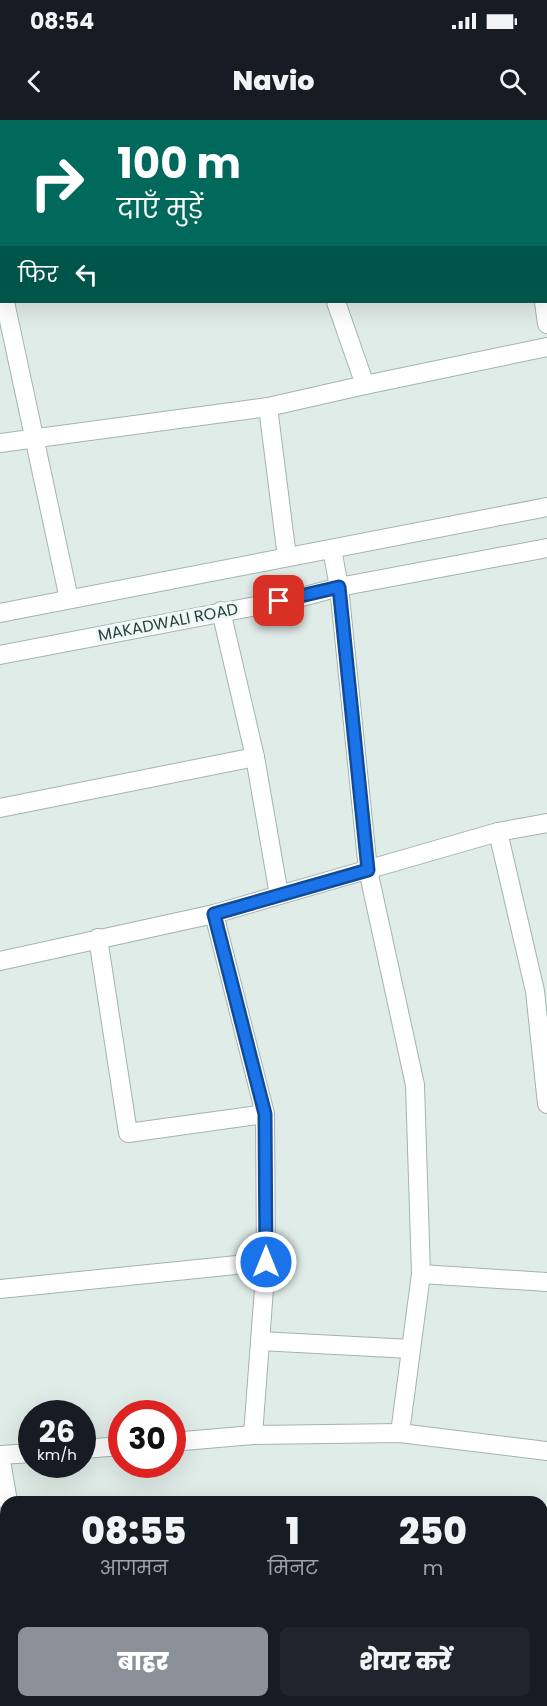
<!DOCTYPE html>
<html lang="hi">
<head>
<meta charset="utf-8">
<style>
	body { margin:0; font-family:Poppins,"Noto Sans Devanagari",sans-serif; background:#20242c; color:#f1f3f6; height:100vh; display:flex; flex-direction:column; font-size:22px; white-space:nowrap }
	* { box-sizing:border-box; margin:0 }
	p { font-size:20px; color:#9ea1a6 }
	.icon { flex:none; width:33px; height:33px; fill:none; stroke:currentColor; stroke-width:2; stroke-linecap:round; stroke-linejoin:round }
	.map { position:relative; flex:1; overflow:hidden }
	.sheet { position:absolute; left:0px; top:1376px; width:548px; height:212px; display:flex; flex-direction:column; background:#171b24; border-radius:18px 18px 0 0; box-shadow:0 6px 24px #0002 }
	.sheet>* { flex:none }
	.top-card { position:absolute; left:0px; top:0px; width:548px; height:183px; box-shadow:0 6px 24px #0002; background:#00695c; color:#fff; overflow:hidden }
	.speed { position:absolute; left:18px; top:1280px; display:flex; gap:12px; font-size:30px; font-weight:700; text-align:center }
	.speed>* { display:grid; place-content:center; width:78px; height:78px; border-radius:50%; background:#171b24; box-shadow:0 6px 24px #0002; line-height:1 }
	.speed small { font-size:15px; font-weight:400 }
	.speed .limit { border:9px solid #d22; background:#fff; color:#111 }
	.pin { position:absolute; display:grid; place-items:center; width:51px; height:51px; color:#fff; margin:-26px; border-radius:12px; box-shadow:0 3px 9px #0006 }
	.me { position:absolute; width:66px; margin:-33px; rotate:0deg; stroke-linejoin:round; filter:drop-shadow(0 0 4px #0008) }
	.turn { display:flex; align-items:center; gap:21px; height:126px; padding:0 18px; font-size:27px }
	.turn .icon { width:78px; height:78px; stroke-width:2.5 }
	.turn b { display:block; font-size:42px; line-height:51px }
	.then { display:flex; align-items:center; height:57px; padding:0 18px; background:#0003; gap:12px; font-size:22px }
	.eta { display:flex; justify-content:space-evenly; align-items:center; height:102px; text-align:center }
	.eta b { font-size:36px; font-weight:800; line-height:42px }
	.primary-button { display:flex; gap:12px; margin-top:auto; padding:12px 18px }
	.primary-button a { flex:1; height:69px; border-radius:9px; background:#8c9099; color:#fff; font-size:24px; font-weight:800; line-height:69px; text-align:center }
	.primary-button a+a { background:#20242c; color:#f1f3f6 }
	.status { display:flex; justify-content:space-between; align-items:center; height:42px; padding:0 30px; background:#171b24; direction:ltr }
	.status svg { height:16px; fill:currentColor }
	header { display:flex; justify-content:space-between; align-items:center; height:78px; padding:0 18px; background:#171b24; font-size:27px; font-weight:800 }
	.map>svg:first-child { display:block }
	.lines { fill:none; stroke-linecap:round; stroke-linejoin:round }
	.minor-casing { stroke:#a2b4b0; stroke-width:20 }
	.minor { stroke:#fff; stroke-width:18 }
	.route-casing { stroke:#114b97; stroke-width:15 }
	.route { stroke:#1a73e8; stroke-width:10 }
	.labels { text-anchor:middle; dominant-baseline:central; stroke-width:6; stroke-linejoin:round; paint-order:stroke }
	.street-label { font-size:16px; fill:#1f3d39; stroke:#f0f8f5 }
</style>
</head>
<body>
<div class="status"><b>08:54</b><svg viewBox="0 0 49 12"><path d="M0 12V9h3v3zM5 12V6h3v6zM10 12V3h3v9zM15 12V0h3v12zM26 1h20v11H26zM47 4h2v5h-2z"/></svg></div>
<header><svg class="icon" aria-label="back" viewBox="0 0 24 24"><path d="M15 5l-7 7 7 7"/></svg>Navio<svg class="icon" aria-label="search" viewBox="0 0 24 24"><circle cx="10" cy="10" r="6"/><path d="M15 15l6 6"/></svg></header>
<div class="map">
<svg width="547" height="1586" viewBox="0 0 547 1586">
	<rect width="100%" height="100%" fill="#e0ece8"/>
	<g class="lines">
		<g class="minor-casing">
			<g id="minor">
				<polyline points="342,0 343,2"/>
				<polyline points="517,0 517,2"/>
				<polyline points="99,2 107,0"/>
				<polyline points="0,19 2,19"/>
				<polyline points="0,155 2,162"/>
				<polyline points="5,182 69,479"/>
				<polyline points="336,182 365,265"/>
				<polyline points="544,182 547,204"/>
				<polyline points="268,287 287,437"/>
				<polyline points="0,323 268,287 365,265 547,227"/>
				<polyline points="332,429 339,467 368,750 415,965 421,1154 400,1313"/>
				<polyline points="221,491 255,637 279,775"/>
				<polyline points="0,493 547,387"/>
				<polyline points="0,535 298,478 339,467 547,428"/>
				<polyline points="0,688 255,637"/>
				<polyline points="498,712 535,871 547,984"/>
				<polyline points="214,794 265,994 266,1142 253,1315"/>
				<polyline points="98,818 128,1013 265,994"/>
				<polyline points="0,841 214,794 498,712 547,703"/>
				<polyline points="421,1154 547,1162"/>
				<polyline points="0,1169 266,1142"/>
				<polyline points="260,1221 411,1229"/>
				<polyline points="172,1322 253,1315 400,1313 547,1331"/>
				<polyline points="82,1329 122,1326"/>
				<polyline points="0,1335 8,1382"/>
				<polyline points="0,1335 32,1333"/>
				<polyline points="542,1497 547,1498"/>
				<polyline points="0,1499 6,1498"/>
				<polyline points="44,1581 45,1586"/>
				<polyline points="241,1586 266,1581"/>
				<polyline points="417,1586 418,1581"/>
			</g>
		</g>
		<use href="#minor" class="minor"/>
	</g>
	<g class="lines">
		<g class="route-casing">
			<polyline id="route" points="266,1142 265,994 214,794 368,750 339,467 279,481"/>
		</g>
		<use href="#route" class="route"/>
	</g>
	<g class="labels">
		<g class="street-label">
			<text transform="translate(168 502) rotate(-11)">MAKADWALI ROAD</text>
		</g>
	</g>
</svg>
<div class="speed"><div>26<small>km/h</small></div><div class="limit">30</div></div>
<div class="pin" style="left:279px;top:481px;background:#d93025"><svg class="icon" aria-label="arrive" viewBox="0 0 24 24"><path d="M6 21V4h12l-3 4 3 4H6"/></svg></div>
<svg class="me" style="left:266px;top:1142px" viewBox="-20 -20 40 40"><circle r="17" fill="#1a73e8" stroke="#fff" stroke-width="3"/><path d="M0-11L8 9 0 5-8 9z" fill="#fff"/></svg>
<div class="top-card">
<div class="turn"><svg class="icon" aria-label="right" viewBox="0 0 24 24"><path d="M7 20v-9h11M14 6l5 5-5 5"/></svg><div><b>100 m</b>दाएँ मुड़ें</div></div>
<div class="then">फिर<svg class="icon" aria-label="left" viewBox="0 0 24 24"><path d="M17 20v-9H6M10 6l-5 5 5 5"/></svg></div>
</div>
<section class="sheet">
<div class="eta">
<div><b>08:55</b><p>आगमन</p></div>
<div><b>1</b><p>मिनट</p></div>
<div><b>250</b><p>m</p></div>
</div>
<div class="primary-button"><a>बाहर</a><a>शेयर करें</a></div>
</section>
</div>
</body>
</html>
